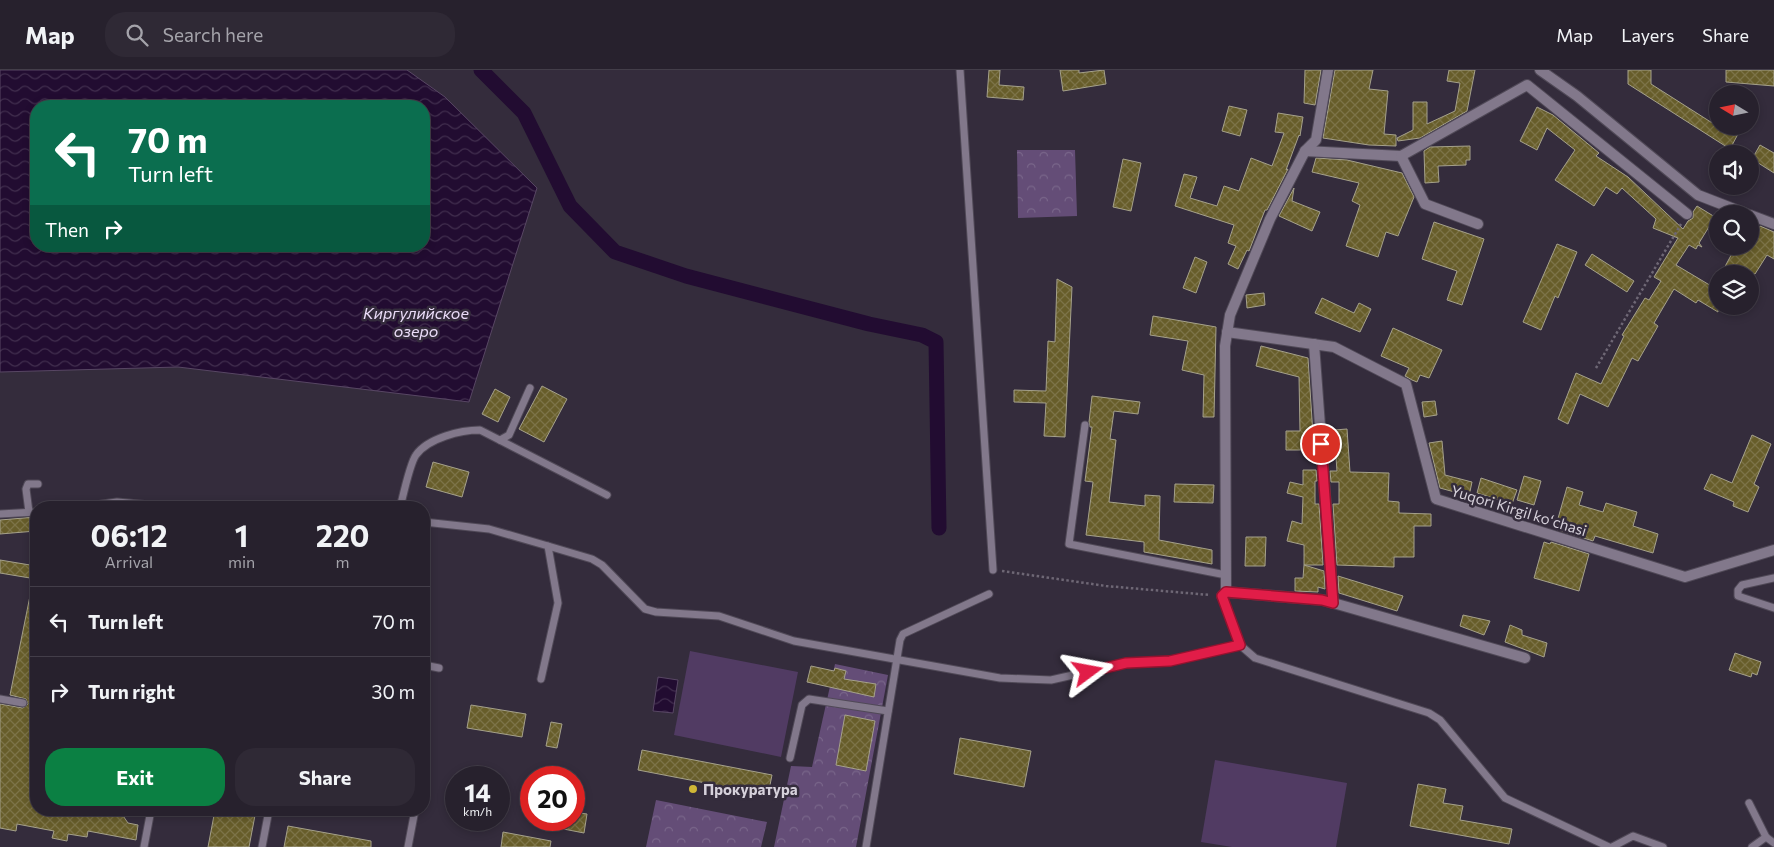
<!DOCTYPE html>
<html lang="en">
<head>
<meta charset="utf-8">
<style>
	body { margin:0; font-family:Commissioner,sans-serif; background:#2f2935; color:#f1f3f6; height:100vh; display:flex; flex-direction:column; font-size:19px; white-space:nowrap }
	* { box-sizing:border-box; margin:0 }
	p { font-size:16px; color:#a4a3aa }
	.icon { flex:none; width:28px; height:28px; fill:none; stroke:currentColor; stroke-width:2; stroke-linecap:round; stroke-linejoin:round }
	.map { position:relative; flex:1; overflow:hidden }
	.drawer { position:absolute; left:30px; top:431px; width:400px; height:315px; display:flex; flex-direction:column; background:#27212d; border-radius:20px; box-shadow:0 2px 8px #0003,0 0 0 1px #433e49 }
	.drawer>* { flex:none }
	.guide { position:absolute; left:30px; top:30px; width:400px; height:152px; border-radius:20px; box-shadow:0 2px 8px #0003,0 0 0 1px #433e49; background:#0b6e4f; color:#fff; overflow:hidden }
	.needle { width:32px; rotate:280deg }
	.tools { position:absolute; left:1709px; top:15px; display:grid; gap:10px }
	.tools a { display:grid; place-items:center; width:50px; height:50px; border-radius:50%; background:#27212d; box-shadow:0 2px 8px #0003,0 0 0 1px #433e49; font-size:25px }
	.speed { position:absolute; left:445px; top:696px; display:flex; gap:10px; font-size:25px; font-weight:700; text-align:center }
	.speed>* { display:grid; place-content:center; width:65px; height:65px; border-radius:50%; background:#27212d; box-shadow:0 2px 8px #0003,0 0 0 1px #433e49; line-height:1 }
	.speed small { font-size:12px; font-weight:400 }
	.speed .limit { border:8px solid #d22; background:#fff; color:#111 }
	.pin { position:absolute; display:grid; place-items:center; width:42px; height:42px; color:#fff; margin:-21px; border:2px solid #fff; border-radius:50%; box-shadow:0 1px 5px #0007 }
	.me { position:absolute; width:55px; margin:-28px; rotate:77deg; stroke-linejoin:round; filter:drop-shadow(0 0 4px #0008) }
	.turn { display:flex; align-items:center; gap:18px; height:105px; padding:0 15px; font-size:22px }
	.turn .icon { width:65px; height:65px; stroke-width:2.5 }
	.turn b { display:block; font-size:35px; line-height:42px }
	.then { display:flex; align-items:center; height:48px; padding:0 15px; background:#0003; gap:10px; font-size:19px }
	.eta { display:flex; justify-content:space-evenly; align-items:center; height:85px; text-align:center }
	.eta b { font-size:30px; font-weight:700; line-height:35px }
	.button { display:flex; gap:10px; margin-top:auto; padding:10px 15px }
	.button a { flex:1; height:58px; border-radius:20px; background:#0b8043; color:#fff; font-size:20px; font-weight:700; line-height:58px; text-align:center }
	.button a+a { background:#2f2935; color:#f1f3f6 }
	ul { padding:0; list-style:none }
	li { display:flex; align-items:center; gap:15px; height:70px; padding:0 15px; border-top:1px solid #433e49 }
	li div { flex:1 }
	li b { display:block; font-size:19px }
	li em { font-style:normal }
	header { display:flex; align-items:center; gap:30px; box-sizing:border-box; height:70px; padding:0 25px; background:#27212d; border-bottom:1px solid #433e49 }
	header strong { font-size:24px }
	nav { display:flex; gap:28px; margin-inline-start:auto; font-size:18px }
	.search { width:350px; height:45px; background:#2f2935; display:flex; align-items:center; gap:12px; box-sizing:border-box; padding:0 18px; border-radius:20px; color:#a4a3aa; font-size:19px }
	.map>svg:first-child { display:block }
	.forest { fill:url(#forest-crowns) }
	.pitch { fill:#513b63 }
	.water { fill:url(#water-waves); stroke:#584764; fill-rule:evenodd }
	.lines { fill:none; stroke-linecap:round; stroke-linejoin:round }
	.canal { stroke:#220c31; stroke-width:15 }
	.building { fill:url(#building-cross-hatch); stroke:#a5a18b }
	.service-casing { stroke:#504957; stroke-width:9 }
	.minor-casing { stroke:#504957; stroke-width:12 }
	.path { stroke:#6e6775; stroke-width:2.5; stroke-dasharray:2.5 2.5; stroke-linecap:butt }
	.service { stroke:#82788b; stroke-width:7 }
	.minor { stroke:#82788b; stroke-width:10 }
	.route-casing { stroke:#92132f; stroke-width:12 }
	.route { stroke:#e11d48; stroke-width:9 }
	.poi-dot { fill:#d0b736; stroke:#342c3c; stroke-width:2 }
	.labels { text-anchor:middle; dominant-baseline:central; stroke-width:5; stroke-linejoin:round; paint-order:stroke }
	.street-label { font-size:15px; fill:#d6d1db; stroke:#342c3c }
	.poi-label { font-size:15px; font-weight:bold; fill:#d6d1db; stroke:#342c3c; text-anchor:start }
	.water-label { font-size:16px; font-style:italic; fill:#eadcf8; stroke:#342c3c }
</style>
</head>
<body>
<header>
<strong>Map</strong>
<div class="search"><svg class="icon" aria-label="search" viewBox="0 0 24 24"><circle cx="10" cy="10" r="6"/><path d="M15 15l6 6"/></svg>Search here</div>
<nav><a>Map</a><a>Layers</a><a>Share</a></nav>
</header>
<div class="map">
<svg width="1774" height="777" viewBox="0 0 1774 777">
	<defs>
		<pattern id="forest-crowns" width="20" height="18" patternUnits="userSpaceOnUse" patternTransform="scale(1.25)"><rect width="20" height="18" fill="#644d77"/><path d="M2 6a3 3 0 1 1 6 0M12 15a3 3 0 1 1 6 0" fill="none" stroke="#79668a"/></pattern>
		<pattern id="water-waves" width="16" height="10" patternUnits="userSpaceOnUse" patternTransform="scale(1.25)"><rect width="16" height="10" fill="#220c31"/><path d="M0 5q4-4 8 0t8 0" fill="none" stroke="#412e4e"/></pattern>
		<pattern id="building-cross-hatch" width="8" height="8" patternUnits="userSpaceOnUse" patternTransform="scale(1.25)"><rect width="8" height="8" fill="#675d2a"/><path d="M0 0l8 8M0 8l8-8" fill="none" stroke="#7c7348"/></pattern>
	</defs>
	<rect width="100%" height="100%" fill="#342c3c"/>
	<g class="forest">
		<polygon points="1017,80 1075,80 1077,146 1018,148"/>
		<polygon points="835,594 888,605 856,777 774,777 791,696 812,697"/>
		<polygon points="656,730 767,752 761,777 646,777"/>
	</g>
	<g class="pitch">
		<polygon points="690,581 798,602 781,687 674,665"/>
		<polygon points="1215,690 1347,713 1336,777 1232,777 1201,772"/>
	</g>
	<g class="water">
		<path d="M0 0H407L445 27 537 118 469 332 178 297 0 302ZM36 36H424V176H36Z"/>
		<polygon points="658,607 678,610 673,643 653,641"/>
	</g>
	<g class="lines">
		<polyline class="canal" points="481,0 524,43 570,136 615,182 686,206 869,254 922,265 936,272 939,458"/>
	</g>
	<g class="building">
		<polygon points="989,0 1000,0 999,15 1024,17 1023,30 987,27"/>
		<polygon points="1060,0 1079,0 1079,3 1104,0 1106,14 1063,21"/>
		<polygon points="1305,0 1321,0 1315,35 1304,33"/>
		<polygon points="1335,0 1373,0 1369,19 1388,21 1384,64 1396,65 1396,76 1369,75 1323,68"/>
		<polygon points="1449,0 1475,0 1467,41 1420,68 1398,71 1397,68 1413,60 1413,32 1427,32 1427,54 1455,41 1460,13 1447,11"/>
		<polygon points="1628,0 1651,0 1651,14 1717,56 1739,56 1738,64 1730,79 1628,14"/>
		<polygon points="1726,0 1774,0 1774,16 1726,12"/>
		<polygon points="1229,36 1247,40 1240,66 1222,61"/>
		<polygon points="1537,37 1553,45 1599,83 1596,86 1628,107 1683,159 1688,151 1693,148 1693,142 1697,136 1715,147 1699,173 1702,177 1698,175 1696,179 1689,175 1676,195 1718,220 1718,242 1698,230 1696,233 1674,219 1654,253 1658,256 1638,291 1632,288 1608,337 1580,324 1568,354 1558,349 1576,303 1601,314 1624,266 1622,265 1645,228 1649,230 1661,211 1654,207 1678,168 1653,158 1656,149 1622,118 1617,124 1606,117 1594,136 1555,110 1575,80 1547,58 1537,80 1520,71"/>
		<polygon points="1278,43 1303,47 1300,66 1299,65 1286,100 1288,99 1267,140 1265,140 1249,181 1247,180 1238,199 1228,194 1236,176 1228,173 1234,155 1175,136 1184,104 1197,107 1190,128 1217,136 1224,116 1239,121 1251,88 1272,96 1284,63 1275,62"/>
		<polygon points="1760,75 1774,83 1774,103 1752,89"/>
		<polygon points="1470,76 1470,90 1466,90 1466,95 1438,96 1439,112 1425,113 1424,81 1430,77"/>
		<polygon points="1316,88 1347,90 1402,103 1414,127 1398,166 1386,162 1378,187 1346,176 1360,135 1352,131 1359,113 1312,102"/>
		<polygon points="1123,89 1141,93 1131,141 1113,137"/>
		<polygon points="1294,118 1292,131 1320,142 1312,161 1279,146"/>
		<polygon points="1434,152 1484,169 1462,235 1447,230 1457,201 1422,189"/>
		<polygon points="1760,156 1774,162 1774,189 1767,185 1755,204 1721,204 1736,176 1750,176 1750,173"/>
		<polygon points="1557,174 1577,182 1558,228 1555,226 1541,260 1523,252"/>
		<polygon points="1592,184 1634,211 1627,222 1585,195"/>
		<polygon points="1195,187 1207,192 1196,223 1183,218"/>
		<polygon points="1057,209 1072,217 1065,367 1044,366 1046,333 1014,332 1014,320 1046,321 1048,271 1055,272"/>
		<polygon points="1264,223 1265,235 1247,238 1246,225"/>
		<polygon points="1322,228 1354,243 1359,233 1371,239 1360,262 1315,243"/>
		<polygon points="1153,246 1216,257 1214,347 1203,347 1204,305 1182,300 1188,271 1150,265"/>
		<polygon points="1393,258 1442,280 1429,308 1420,305 1417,312 1412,310 1405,306 1409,298 1381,286"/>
		<polygon points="1261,276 1308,288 1314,380 1286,380 1286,361 1300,361 1299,307 1256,296"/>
		<polygon points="542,316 567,329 544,372 519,359"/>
		<polygon points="495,319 510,327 498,352 482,344"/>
		<polygon points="1092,326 1140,332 1138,344 1114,341 1110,369 1116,370 1109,432 1145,436 1145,425 1160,426 1159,470 1212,480 1212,494 1144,482 1144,472 1086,465 1093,412 1085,411 1092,357 1090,357 1089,352"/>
		<polygon points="1435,331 1437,345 1424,347 1422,332"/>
		<polygon points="1347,359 1350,402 1389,403 1388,431 1399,432 1399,443 1431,444 1431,456 1414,456 1414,487 1394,487 1394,497 1337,495 1333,434 1339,434 1339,412 1331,412 1330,401 1337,401 1334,360"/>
		<polygon points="1752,365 1771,374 1754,414 1759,417 1748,442 1733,436 1734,432 1704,419 1711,404 1732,413"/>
		<polygon points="1442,371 1445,405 1472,412 1469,426 1440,418 1429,373"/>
		<polygon points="433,392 469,402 462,427 426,417"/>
		<polygon points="1303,400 1316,400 1317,411 1315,411 1315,434 1319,434 1323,495 1304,495 1304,475 1287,471 1292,451 1302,454 1303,427 1287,423 1290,412 1303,415"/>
		<polygon points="1524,406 1541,411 1534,435 1517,430"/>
		<polygon points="1481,408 1517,420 1512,434 1477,423"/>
		<polygon points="1175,414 1214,415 1213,433 1174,432"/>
		<polygon points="1567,417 1583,422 1579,435 1603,442 1606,433 1637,442 1633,456 1658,464 1653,483 1595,466 1593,471 1555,459"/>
		<polygon points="36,447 36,461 0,464 0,450"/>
		<polygon points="1246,467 1266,467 1265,496 1245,496"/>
		<polygon points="1544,472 1550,474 1551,472 1589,484 1579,521 1534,508"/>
		<polygon points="0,490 36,496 36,509 0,503"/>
		<polygon points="1304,495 1324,501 1325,519 1318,517 1318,522 1295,521 1295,508 1303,508"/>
		<polygon points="1338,506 1403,526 1397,541 1339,523"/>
		<polygon points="31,521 36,521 36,740 119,740 128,753 138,755 136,770 88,761 87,767 68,764 67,771 52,768 54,761 17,754 16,761 0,758 0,634 23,638 28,634 26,629 10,625"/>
		<polygon points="1463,545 1490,551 1484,565 1460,556"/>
		<polygon points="1510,555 1522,560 1522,565 1547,573 1544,587 1505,572"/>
		<polygon points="1735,583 1761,592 1757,605 1752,603 1751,607 1729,600"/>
		<polygon points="811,596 834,601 835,598 846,601 844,609 876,614 874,627 807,612"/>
		<polygon points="471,635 526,644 522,667 467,658"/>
		<polygon points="845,645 875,651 866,701 836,695"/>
		<polygon points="551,652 562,654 557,678 546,676"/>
		<polygon points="960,668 1031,681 1024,717 954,704"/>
		<polygon points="642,680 772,705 768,725 638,700"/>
		<polygon points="1418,714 1446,719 1443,733 1463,736 1460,750 1512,759 1509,774 1410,756"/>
		<polygon points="215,740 256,740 249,777 208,777"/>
		<polygon points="574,742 587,744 584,763 548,756 548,750 574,750"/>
		<polygon points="288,756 371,771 371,777 284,777"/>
		<polygon points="503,762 551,771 550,777 501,777"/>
	</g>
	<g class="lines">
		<g class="service-casing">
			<g id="service">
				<polyline points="960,0 993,500"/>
				<polyline points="1085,355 1069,474 1226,505"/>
				<polyline points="500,370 509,365 530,318"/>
				<polyline points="74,438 117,432 183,438"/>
				<path d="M400 438C403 426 410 393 416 385 428 368 461 360 480 360L607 425"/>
				<polyline points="29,442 26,419 28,414 38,414"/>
				<polyline points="0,444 36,442"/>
				<polyline points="424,452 489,459 548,476 558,533 541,609"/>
				<polyline points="548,476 592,489 602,495 645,539 656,542 719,546 794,571 1000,608 1051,610 1126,593 1170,591 1240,575"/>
				<polyline points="1774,508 1742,515 1738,520 1738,526 1774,538"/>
				<polyline points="1222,526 1240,575 1255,588 1429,643 1440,650 1505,728 1609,777"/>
				<polyline points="424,595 439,598"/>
				<polyline points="0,629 23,633"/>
				<polyline points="790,688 802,635 809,629 888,641"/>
				<polyline points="424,694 424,693"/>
				<polyline points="1749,733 1766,767 1774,773"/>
				<polyline points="144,777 151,740"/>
				<polyline points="262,777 269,740"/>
				<polyline points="408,777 415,740"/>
				<polyline points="866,777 900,570 903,564 989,524"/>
				<polyline points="1612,777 1633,766 1663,777"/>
				<polyline points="1752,777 1766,767"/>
			</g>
		</g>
		<g class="minor-casing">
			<g id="minor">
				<polyline points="1540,0 1577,26 1698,125 1747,144"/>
				<polyline points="1305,81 1401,86 1527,15 1687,144"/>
				<polyline points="1401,86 1425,134 1478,154"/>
				<polyline points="1750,145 1774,154"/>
				<polyline points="1227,262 1334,277 1406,314 1436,429 1685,507 1774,480"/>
				<polyline points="1314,274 1333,533"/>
				<polyline points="1226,522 1323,530 1525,588"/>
				<polyline points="1222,526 1226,522 1225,276 1230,245 1270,149 1305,81 1316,70 1328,0"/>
			</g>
		</g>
		<g class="path">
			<polyline points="1596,298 1681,154"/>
			<polyline points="1002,501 1106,516 1210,525"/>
		</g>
		<use href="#service" class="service"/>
		<use href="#minor" class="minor"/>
	</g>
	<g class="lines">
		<g class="route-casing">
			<polyline id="route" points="1088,602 1126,593 1170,591 1240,575 1222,526 1226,522 1322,530 1333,533 1321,374"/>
		</g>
		<use href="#route" class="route"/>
	</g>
	<circle class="poi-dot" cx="693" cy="719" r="5"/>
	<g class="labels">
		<g class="street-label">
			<text transform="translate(1519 440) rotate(17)">Yuqori Kirgil koʻchasi</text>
		</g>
		<g class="poi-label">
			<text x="703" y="719">Прокуратура</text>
		</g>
		<g class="water-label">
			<text x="416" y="242">Киргулийское<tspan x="416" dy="18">озеро</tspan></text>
		</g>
	</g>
</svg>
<div class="tools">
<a><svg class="needle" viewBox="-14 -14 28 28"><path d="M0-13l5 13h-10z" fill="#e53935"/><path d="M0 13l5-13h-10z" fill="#a4a3aa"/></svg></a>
<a><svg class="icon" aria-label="sound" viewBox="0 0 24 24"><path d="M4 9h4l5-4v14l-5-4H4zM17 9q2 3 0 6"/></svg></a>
<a><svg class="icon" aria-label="search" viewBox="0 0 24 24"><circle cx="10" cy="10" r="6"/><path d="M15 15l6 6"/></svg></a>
<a><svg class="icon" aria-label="layers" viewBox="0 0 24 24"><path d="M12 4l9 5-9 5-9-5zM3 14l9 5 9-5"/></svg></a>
</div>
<div class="speed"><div>14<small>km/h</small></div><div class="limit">20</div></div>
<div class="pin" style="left:1321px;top:374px;background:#d93025"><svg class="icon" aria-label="arrive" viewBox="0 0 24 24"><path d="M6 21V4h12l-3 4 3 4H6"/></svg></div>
<svg class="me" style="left:1088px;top:602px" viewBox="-20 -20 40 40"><path d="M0-17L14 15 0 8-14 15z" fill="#e11d48" stroke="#fff" stroke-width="4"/></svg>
<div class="guide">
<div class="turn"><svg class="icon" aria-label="left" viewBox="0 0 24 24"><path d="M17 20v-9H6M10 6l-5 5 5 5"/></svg><div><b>70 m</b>Turn left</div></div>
<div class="then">Then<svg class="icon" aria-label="right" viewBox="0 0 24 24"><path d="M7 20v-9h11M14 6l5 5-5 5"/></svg></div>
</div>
<section class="drawer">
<div class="eta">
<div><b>06:12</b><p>Arrival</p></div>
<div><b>1</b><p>min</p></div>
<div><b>220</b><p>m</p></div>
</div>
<ul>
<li><svg class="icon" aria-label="left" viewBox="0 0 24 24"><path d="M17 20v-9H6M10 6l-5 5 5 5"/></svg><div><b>Turn left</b></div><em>70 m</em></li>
<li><svg class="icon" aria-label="right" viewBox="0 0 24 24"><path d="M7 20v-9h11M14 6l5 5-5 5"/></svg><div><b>Turn right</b></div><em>30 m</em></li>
</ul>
<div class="button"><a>Exit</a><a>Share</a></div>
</section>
</div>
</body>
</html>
